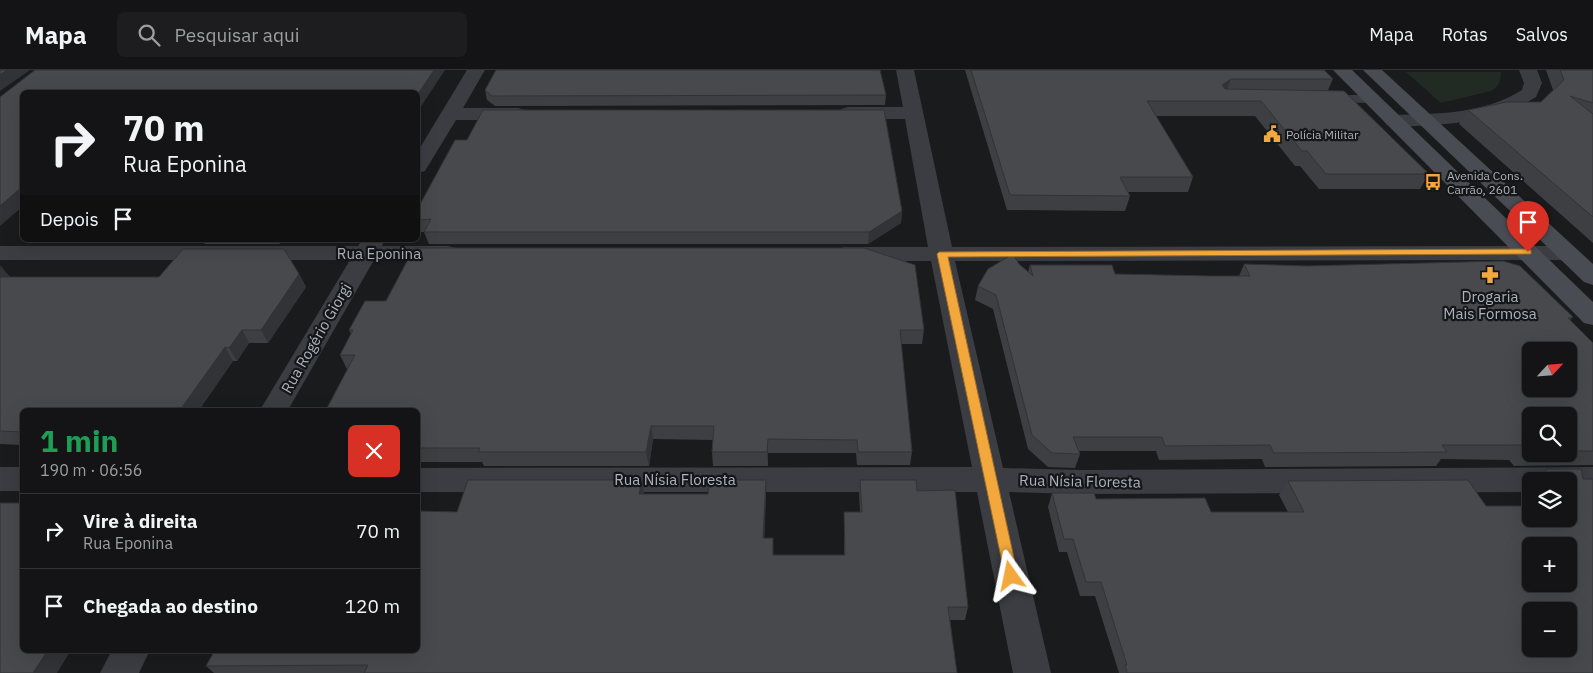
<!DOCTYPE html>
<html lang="pt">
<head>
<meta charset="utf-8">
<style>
	body { margin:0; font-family:"IBM Plex Sans",sans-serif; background:#1d1d1f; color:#f1f3f6; height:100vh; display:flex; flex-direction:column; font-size:19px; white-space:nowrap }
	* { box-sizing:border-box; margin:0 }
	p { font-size:16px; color:#9d9ea1 }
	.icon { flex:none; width:28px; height:28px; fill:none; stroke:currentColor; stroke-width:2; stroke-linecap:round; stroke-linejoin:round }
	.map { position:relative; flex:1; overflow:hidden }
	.panel { position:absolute; left:20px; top:338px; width:400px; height:245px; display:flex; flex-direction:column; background:#141416; border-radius:8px; box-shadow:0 5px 20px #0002,0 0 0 1px #333335 }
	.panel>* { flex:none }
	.top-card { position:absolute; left:20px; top:20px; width:400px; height:152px; border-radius:8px; box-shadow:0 5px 20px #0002,0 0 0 1px #333335; background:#141416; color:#f1f3f6; overflow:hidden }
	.needle { width:32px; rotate:64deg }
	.fabs { position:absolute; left:1522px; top:272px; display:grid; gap:10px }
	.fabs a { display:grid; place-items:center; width:55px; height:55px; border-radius:8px; background:#141416; box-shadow:0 5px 20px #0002,0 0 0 1px #333335; font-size:25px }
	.pin { position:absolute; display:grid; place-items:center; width:42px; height:42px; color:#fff; margin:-51px -21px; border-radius:50% 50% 50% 0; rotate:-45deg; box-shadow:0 0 5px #0007 }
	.pin .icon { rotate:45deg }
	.me { position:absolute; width:55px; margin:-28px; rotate:348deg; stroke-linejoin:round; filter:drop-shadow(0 0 4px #0008) }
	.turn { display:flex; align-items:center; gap:18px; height:105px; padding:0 20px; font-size:22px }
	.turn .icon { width:65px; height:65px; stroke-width:2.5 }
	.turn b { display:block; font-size:35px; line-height:42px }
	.then { display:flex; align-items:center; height:48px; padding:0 20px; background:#0003; gap:10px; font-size:19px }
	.round { display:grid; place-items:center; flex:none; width:52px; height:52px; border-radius:8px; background:#1d1d1f }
	.head { display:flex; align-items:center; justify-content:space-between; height:85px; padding:0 20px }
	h1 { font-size:30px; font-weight:700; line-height:38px; color:#1e9e55 }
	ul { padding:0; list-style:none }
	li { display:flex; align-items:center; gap:15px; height:75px; padding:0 20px; border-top:1px solid #333335 }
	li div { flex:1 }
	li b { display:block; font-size:19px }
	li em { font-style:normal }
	header { display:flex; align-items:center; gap:30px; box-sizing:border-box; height:70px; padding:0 25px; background:#141416; border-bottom:1px solid #333335 }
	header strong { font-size:24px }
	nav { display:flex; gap:28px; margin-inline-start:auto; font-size:18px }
	.search { width:350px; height:45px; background:#1d1d1f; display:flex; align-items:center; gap:12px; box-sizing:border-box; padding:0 18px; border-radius:8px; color:#9d9ea1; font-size:19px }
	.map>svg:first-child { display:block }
	.green { fill:#222b23 }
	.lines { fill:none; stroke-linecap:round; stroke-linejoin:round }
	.lane { fill:#3b3d42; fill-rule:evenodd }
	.street { fill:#3b3d42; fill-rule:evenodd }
	.secondary { fill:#494c52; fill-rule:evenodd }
	.wall { fill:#3d3f42; fill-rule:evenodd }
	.shaded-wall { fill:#323336 }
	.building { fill:#47494d; stroke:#323336; fill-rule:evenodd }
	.route { fill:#f2a83d; stroke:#9d6d28 }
	.labels { text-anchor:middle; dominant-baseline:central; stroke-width:4.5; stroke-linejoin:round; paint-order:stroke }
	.far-poi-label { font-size:12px; fill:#adb3bc; stroke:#151618; text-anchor:start }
	.street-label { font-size:15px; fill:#adb3bc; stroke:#151618 }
	.poi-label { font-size:15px; fill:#adb3bc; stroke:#151618 }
</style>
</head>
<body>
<header>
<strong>Mapa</strong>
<div class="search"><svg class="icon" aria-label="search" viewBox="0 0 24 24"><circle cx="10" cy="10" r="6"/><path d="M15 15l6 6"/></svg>Pesquisar aqui</div>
<nav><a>Mapa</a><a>Rotas</a><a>Salvos</a></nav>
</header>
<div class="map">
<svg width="1593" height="603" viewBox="0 0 1593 603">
	<rect width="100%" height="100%" fill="#1a1b1d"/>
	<path class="green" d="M1406 2H1501C1501 11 1499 16 1491 21L1441 33Z"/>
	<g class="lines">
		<polygon class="lane" points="1326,25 1372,25 1379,29 1372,33 1321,32 1319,29 1321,26"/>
		<g class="street">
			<polygon points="467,0 485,0 463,38 518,38 525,40 528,44 525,48 518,50 456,50 425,101 418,103 418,81"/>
			<polygon points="896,0 914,0 952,177 1567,176 1575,178 1579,183 1575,188 1567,190 955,191 1003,398 1080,400 1593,397 1593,421 1569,421 1569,411 1531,411 1531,422 1080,424 1009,422 1051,603 1013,603 977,422 418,422 418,398 972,397 931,191 844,191 836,189 832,184 836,179 844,177 928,177 905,49 848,49 841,47 838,43 841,39 848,37 903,37"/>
			<path d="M1519 0H1537L1542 13 1536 27C1494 54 1443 55 1394 57L1387 55 1384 51 1387 47 1394 45C1438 44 1483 44 1522 20L1524 13Z"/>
			<polygon points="362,170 384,170 382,176 448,176 456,178 460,183 456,188 448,190 374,190 288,340 260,340 350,190 0,190 0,176 358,176"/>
			<rect x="0" y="397" width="22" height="24"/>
			<polygon points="112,580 150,580 139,603 100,603"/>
		</g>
		<g class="secondary">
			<polygon points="1333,0 1352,0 1593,232 1593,255 1584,253"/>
			<polygon points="1363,0 1382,0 1593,194 1593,215 1584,212"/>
		</g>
	</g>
	<g class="wall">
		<polygon points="965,0 1324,0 1333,9 1328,20 1429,104 1420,119 1319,119 1300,96 1295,96 1255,46 1156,46 1193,107 1188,122 1128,122 1130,126 1125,141 1007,140"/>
		<polygon points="1546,0 1593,0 1593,173 1459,54 1468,40 1541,32 1553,20"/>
		<polygon points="485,20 886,25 885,35 495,36 487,30"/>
		<polygon points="418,138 902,141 901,153 868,174 429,174 424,162 418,162"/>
		<polygon points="203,170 278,170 280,174 205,174"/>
		<path d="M1244 194 1573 247 1570 250 1593 273V395L1514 396 1509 390 1441 389 1436 396 1265 397 1262 389 1159 390 1156 381H1079L1080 384 1075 398 1048 397 1028 379 993 239 975 230 978 216 1028 202 1030 195 1115 204 1210 206H1239ZM1531 346H1569V384H1531Z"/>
		<polygon points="0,196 10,207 159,207 299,204 306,217 268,273 249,273 237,291 233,291 199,340 22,340 22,375 0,374"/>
		<polygon points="349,260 924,260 922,274 901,274 912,382 910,395 857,395 856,383 768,383 768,396 713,396 712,382 713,370 653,369 649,396 484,396 482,392 418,392 418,340 347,299 340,285 351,264"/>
		<polygon points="1546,399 1583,409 1593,603 1119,603 1095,526 1080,526 1067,482 1059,482 1048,437 1052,423 1096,429 1211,442 1288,442 1279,425 1288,411 1486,436 1569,449 1569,411 1534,411"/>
		<polygon points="766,410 766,424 764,468 774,485 844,485 844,442 860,442 859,424 860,410 917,421 968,537 965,550 950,550 957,603 214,603 206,596 457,442 644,424 708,424"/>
	</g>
	<g class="shaded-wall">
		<polygon points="7,0 30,0 0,21 0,5"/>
		<polygon points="434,0 445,0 418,41 418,24"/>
		<polygon points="1231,9 1226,23 1222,15"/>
		<polygon points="22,117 22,137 0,156 0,136"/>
		<polygon points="902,141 901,153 868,174 869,162"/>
		<polygon points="1,196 11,209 0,220 0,197"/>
		<polygon points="299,204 306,217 268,273 261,260"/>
		<polygon points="242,260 249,273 237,291 229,278"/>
		<polygon points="225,277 233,291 199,340 180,340"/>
		<polygon points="651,356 653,369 649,396 646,382"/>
		<polygon points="768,369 768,396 767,382"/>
		<polygon points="642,410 644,424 639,424"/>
		<polygon points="766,410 766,424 764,481 763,468"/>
		<polygon points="48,580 71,580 57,603 33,603"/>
	</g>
	<g class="building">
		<polygon points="0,0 7,0 0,5"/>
		<polygon points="35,0 434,0 418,24 418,22 22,22 22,117 0,136 0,27"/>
		<polygon points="496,0 880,0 886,25 492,26 485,20"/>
		<polygon points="971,0 1324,0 1333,9 1231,9 1222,15 1225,19 1344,21 1429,104 1326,104 1307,81 1302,81 1261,31 1147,31 1193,107 1120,107 1130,126 1010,125"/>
		<polygon points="1560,0 1593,0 1593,33 1570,26 1593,44 1593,147 1468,40 1507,32 1541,32 1564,10"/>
		<polygon points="483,40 884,40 902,141 869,162 424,162 431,149 418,150 418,138 455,70 467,70"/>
		<polygon points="414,178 864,178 915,195 924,260 900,260 912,382 858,382 857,370 768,369 767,382 712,382 714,356 651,356 646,382 478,382 480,378 418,378 418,340 326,340 355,285 340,285 353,260 349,260 365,231 386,231"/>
		<polygon points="183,179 284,179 299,204 261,260 242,260 229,278 225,277 180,340 22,340 22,362 0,361 0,207 159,207"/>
		<path d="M1013 184 1019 194 1033 206 1030 195H1112L1115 204 1210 206H1250L1244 194 1307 196 1503 191 1520 196 1573 247 1568 248 1593 273V381H1569V346H1531V382H1526L1521 375H1442L1447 382 1274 383 1270 375 1165 376 1162 367H1073L1080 384 1052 383 1032 365 996 225 978 216 988 199ZM1531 281H1569V319H1531Z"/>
		<path d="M1546 399H1581L1583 409H1593V603H1127L1125 595H1127L1101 512H1086L1073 469H1064L1052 423H1094L1096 429 1205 428 1211 442H1304L1288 411 1468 410 1486 436H1531V449H1569V411H1550L1546 407ZM1531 476H1569V514H1531ZM1531 541H1569V579H1531Z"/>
		<polygon points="468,410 642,410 639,424 708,424 709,410 766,410 763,468 773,468 773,485 845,485 844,442 862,442 860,410 916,410 917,421 955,420 968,537 948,537 957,603 364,603 368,595 206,596 215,580 418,580 418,441 457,442"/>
		<polygon points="0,433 22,433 22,565 20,568 22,568 22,580 48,580 33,603 0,603"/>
	</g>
	<polygon class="route" points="1528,179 1531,180 1531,184 948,187 1018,506 1016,511 1011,512 1006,511 937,184 939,182"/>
	<defs>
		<g id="civic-bare" transform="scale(1.35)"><path d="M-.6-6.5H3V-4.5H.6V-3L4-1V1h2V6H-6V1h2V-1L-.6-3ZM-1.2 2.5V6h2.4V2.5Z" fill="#f2a83d" stroke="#151618" stroke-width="2.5" paint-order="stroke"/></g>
		<g id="bus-bare" transform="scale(1.35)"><path d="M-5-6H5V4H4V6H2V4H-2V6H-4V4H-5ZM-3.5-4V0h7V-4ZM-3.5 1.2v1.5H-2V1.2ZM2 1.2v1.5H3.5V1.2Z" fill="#f2a83d" stroke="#151618" stroke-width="2.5" paint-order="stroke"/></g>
		<g id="pharmacy-bare" transform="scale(1.35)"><path d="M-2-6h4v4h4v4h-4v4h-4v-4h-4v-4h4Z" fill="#f2a83d" stroke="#151618" stroke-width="2.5" paint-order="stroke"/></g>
	</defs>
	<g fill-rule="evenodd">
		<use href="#civic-bare" x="1272" y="64"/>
		<use href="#bus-bare" x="1433" y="112"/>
		<use href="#pharmacy-bare" x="1490" y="205"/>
	</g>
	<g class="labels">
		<g class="far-poi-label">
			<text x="1286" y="64">Polícia Militar</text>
			<text x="1447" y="105">Avenida Cons.<tspan x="1447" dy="14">Carrão, 2601</tspan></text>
		</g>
		<g class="street-label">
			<text x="379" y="183">Rua Eponina</text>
			<text transform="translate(316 268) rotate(-60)">Rua Rogério Giorgi</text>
			<text x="675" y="409">Rua Nísia Floresta</text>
			<text transform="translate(1080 411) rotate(1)">Rua Nísia Floresta</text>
		</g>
		<g class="poi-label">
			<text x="1490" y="226">Drogaria<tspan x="1490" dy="17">Mais Formosa</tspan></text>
		</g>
	</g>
</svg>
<div class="fabs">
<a><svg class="needle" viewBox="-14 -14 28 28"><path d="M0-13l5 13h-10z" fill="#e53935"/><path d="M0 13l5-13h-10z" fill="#9d9ea1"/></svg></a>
<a><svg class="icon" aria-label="search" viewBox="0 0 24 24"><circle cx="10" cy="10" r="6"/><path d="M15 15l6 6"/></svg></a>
<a><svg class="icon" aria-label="layers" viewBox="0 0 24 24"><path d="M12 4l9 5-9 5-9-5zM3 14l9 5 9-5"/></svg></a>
<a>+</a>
<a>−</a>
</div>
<div class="pin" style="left:1528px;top:182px;background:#d93025"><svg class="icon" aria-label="arrive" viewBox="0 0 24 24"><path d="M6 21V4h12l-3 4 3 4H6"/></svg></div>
<svg class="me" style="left:1011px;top:506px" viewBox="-20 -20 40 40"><path d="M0-17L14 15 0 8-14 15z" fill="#f2a83d" stroke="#fff" stroke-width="4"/></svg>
<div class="top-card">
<div class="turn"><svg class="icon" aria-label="right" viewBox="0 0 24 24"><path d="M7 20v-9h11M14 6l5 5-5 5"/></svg><div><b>70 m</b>Rua Eponina</div></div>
<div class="then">Depois<svg class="icon" aria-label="arrive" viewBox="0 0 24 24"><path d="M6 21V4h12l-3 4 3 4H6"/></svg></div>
</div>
<section class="panel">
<div class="head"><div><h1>1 min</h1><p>190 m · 06:56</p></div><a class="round" style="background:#d93025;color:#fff"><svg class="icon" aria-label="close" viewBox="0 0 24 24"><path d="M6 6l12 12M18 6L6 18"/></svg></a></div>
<ul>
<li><svg class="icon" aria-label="right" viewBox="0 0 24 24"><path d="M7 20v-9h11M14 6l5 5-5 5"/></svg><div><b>Vire à direita</b><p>Rua Eponina</p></div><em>70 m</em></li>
<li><svg class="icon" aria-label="arrive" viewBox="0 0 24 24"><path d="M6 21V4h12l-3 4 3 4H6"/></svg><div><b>Chegada ao destino</b></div><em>120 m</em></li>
</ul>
</section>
</div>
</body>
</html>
